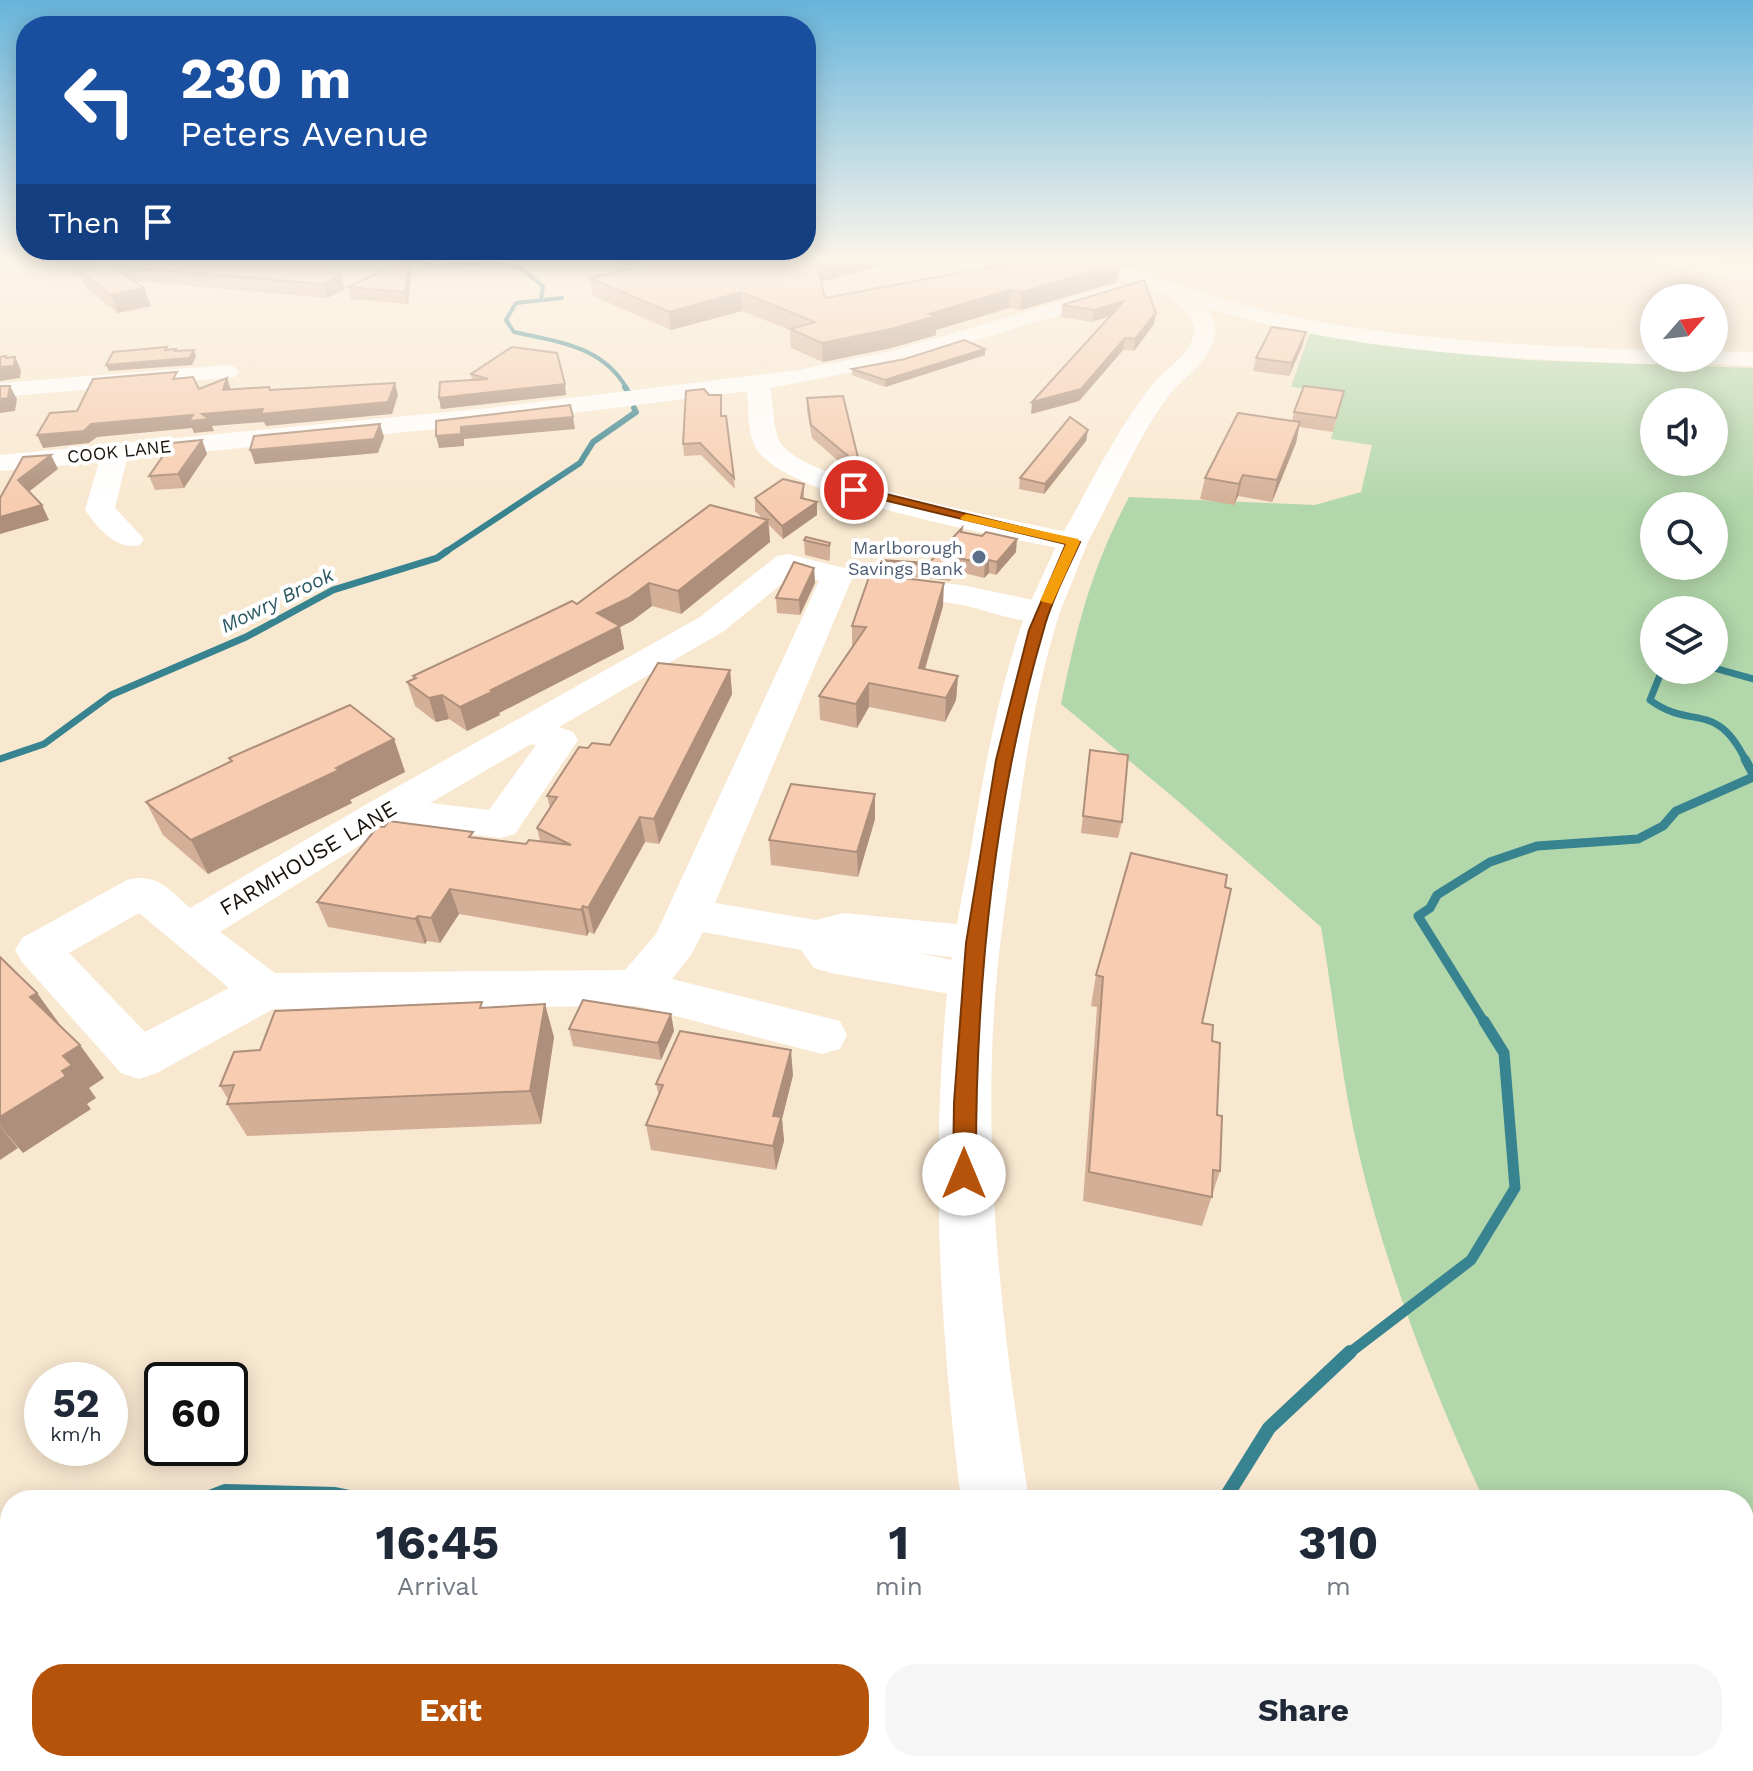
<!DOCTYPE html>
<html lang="en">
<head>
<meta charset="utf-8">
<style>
	body { margin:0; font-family:"Work Sans",sans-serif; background:#f6f6f7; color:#1f2937; height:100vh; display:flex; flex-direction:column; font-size:30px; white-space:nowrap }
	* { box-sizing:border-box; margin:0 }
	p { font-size:26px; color:#747a83 }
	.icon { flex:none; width:44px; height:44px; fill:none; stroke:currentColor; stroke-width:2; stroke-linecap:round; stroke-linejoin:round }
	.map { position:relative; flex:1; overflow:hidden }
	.drawer { position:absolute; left:0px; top:1490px; width:1754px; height:282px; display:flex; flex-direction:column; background:#fff; border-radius:32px 32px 0 0; box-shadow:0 4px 20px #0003 }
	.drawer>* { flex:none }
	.banner { position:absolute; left:16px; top:16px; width:800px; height:244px; border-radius:32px; box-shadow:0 4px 20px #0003; background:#1a4fa0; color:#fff; overflow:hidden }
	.needle { width:52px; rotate:62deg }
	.tools { position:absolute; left:1640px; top:284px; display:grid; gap:16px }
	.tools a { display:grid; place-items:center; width:88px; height:88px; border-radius:50%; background:#fff; box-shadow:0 4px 20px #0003; font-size:40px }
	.speed { position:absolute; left:24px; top:1362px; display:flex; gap:16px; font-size:40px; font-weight:700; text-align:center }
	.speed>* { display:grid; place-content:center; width:104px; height:104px; border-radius:50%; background:#fff; box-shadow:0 4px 20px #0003; line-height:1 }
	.speed small { font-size:20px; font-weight:400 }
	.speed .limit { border:4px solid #111; border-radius:12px; background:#fff; color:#111 }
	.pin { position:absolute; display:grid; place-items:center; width:68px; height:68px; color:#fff; margin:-34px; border:4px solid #fff; border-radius:50%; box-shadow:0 2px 8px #0007 }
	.me { position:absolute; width:88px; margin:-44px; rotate:0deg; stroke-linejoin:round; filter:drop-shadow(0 0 6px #0008) }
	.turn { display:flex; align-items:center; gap:28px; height:168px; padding:0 32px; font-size:36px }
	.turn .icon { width:104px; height:104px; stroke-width:2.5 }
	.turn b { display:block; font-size:56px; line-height:68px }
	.then { display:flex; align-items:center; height:76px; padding:0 32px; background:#0003; gap:16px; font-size:30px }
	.eta { display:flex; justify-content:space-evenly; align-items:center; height:136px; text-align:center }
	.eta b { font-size:48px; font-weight:700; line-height:56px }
	.primary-button { display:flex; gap:16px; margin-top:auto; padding:16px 32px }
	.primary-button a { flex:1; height:92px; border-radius:32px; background:#b45309; color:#fff; font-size:32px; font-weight:700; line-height:92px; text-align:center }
	.primary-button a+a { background:#f6f6f7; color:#1f2937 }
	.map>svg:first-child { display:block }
	.green { fill:#b2d7ab; fill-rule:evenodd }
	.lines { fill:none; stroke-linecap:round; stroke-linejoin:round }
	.stream-far5 { stroke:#37838f; stroke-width:4 }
	.stream-far4 { stroke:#37838f; stroke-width:6 }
	.stream-far3 { stroke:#37838f; stroke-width:7 }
	.stream-far2 { stroke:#37838f; stroke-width:9 }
	.stream-far1 { stroke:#37838f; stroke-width:11 }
	.stream { stroke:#37838f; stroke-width:14 }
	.minor { fill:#fff; fill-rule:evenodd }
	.major { fill:#fff; fill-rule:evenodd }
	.highway { fill:#fff; fill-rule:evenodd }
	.wall { fill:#d4af97 }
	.shaded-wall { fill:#ad8f7b }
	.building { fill:#f7ccb0; stroke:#ad8f7b; stroke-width:2 }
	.route { fill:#b45309; stroke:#753606; stroke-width:2 }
	.slow { fill:#f59e0b }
	.service-dot { fill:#5c6f8a; stroke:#fff; stroke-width:3 }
	.labels { text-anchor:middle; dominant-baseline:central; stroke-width:8; stroke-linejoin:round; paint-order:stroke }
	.far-street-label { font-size:18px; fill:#18120a; stroke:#fff }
	.far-service-label { font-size:18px; fill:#4e5e75; stroke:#fff; text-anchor:end }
	.far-water-label { font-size:20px; font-style:italic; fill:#2b5a63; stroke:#fff }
	.street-label { font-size:22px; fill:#18120a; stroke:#fff }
</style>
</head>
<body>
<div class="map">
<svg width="1753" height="1771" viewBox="0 0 1753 1771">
	<rect width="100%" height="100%" fill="#f9e8d0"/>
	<path class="green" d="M1310 333 1416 349 1527 360 1753 368V1771H1619L1614 1762H1744V1500H1484C1432 1388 1386 1270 1358 1150 1341 1076 1334 1002 1321 927L1179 802 1061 704C1077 626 1091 569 1129 497L1315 505 1361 492 1372 445 1331 439 1341 404 1328 392 1291 387ZM1654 402H1714V462H1654ZM1654 506H1714V566H1654ZM1654 610H1714V670H1654Z"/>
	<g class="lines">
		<g class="stream-far5">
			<polyline points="407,259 436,266 489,263 519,267 543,286 541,300"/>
			<path d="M562 298 516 303 506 320 514 332C558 342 603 346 627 389"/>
		</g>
		<g class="stream-far4">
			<polyline points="625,387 628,392"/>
			<polyline points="444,553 580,463 593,442 636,412 634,408"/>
		</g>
		<g class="stream-far3">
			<polyline points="1714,668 1753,679"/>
			<path d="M1662 670 1650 700C1692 731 1716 699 1746 761"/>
			<polyline points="0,759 44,744 111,695 246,637 333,590 437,558 447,551"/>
		</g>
		<g class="stream-far2">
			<polyline points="1745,759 1753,774"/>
			<polyline points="1485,1023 1418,916 1430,908 1437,895 1490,862 1537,846 1638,839 1663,826 1676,811 1753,777"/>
		</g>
		<polyline class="stream-far1" points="1348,1354 1471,1260 1515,1188 1504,1053 1484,1021"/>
		<g class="stream">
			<polyline points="202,1500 225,1491 335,1494 365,1500"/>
			<polyline points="1224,1500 1269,1428 1350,1352"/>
			<polyline points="0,1575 10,1574"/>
		</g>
		<g class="minor">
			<polygon points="1652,259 1693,259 1753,266 1753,278 1735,278 1662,265"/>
			<path d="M1140 274C1186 285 1229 303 1276 313 1400 340 1527 346 1654 350V358H1665L1654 364C1527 360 1398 354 1273 326 1225 315 1179 299 1133 284L1130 280 1133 276Z"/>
			<path d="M1121 284 1128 286 1131 290 1128 294 904 362 770 388C774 405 772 427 780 442 804 485 1030 522 1084 536L1088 542 1084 548 1073 551C1005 537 804 502 761 455 746 439 749 411 747 391L488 424 127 459 115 508 144 539 140 545C116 551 98 528 85 510L99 462 0 471V455L488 408 798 370 892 351Z"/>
			<polygon points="1714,351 1753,352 1753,366 1698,363 1694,358 1714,358"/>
			<polygon points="227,365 235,367 239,372 235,377 0,397 0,383"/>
			<path d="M788 554 848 569 853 576 715 903 816 920 843 913 976 926 992 931 999 943 992 955 976 960 918 953 990 968 997 980 990 992 973 998 831 973 814 968 801 950 703 932 691 955 672 979 840 1021 847 1035 840 1049 822 1054 637 1006 273 1009 157 1073 139 1079 121 1073 22 962 15 950 22 938 127 880C156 872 170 890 190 908L372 801 700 617 777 556ZM794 574 819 581 656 934 625 970 275 973 220 932 394 824 500 838 515 834 578 740 573 732 559 727 724 631ZM531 744 536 745 489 810 430 803ZM139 913 229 988 145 1032 69 953Z"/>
			<path d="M886 576 961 585 1043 602 1055 605 1060 612 1055 619C1024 627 992 611 962 605 933 599 903 600 875 593L870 586 875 579Z"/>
		</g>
		<g class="major">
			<path d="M1041 259C1078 256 1218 277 1215 330 1213 362 1184 375 1167 398 1135 442 1114 494 1088 542L1084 548 1073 551 1062 548 1058 542C1088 490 1114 433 1152 385 1165 368 1207 345 1190 317 1168 280 1083 273 1044 263Z"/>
			<path d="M1043 602 1055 605 1060 612C1034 692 1024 773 1012 855 1005 908 997 959 994 1012 984 1175 1003 1339 1029 1500H961C941 1339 931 1178 945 1016 949 961 960 908 970 854 984 771 998 691 1026 612L1031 605Z"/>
			<polygon points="1009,1762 1087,1762 1089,1771 1011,1771"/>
		</g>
		<polygon class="highway" points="1073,533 1084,536 1088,542 1060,612 1055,619 1043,622 1031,619 1026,612 1058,542 1062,536"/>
	</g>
	<g class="wall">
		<polygon points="52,259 327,259 341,275 345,289 327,298 134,281 151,306 118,313 86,288 81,277 75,276"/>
		<polygon points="406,259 410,259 412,268 408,304 351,299 348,287"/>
		<polygon points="616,259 905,259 821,282 825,298 1034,259 1136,259 1135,268 1119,266 1117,282 1021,310 1009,308 936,330 936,335 891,348 823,362 791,348 790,330 742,311 671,330 593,296 590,278 618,272"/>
		<polygon points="1474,259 1507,259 1502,266 1473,261"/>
		<polygon points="1062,305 1156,313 1154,324 1134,351 1123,350 1079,401 1031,414 1110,316 1092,322 1061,317"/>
		<polygon points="1303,344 1289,376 1253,371 1256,358"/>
		<polygon points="985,355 885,387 852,375 852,369"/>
		<polygon points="471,374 566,395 441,409 439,398 472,380"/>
		<polygon points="1344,391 1333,432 1299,427 1296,443 1272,502 1238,496 1234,505 1200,499 1205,478 1292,421 1294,412"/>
		<polygon points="709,395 722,406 722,416 726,416 735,489 701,455 684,456 683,444"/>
		<polygon points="807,398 860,466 860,480 812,438 807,411"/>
		<polygon points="1088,430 1086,441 1044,494 1019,489 1020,478"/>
		<polygon points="202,440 207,454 184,488 155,490 149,476"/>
		<polygon points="804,484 804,499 817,515 783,539 769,525 770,542 681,614 652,606 632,621 620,627 624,649 499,713 500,715 467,731 449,719 436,722 415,706 407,682 414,679 413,676 577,604 762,518 755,511 755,498"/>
		<polygon points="962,528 962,532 1016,552 996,575 989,573 984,578 953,570 950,581 881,573 881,560 929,563"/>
		<polygon points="804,540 830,543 830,558 829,561 805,555"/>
		<polygon points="814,568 815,583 800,615 777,613 776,598"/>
		<polygon points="943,606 925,670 958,676 956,700 945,722 869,707 857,728 820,720 819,696 852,647 852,626"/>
		<polygon points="730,670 732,694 659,844 645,842 594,934 589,932 587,936 459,914 440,943 427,941 425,944 328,927 317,902 474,837 526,844 540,841 537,828 550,808 547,796 588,748 610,745"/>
		<polygon points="394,739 405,772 350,800 352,803 208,874 163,835 146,802 231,762 229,758"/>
		<polygon points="1090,750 1122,822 1118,838 1081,833"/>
		<polygon points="875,819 858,877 771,865 769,840"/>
		<polygon points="1225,887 1202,1023 1212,1041 1220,1171 1202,1226 1083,1201 1097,1007 1091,1006 1096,975"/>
		<polygon points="484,1008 554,1037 541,1124 247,1136 227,1104 228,1099 220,1086 260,1050"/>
		<polygon points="671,1014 674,1031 661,1060 573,1046 569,1029"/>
		<polygon points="793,1075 782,1119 784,1141 776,1170 651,1150 646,1125 659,1096 656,1084"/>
		<polygon points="1240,1762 1495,1762 1560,1771 1241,1771"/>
	</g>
	<g class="shaded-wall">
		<polygon points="409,259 412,268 408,304 405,292"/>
		<polygon points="842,259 905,259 817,283 817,265"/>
		<polygon points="1120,264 1117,282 1021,310 1022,292"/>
		<polygon points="341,275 345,289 327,298 323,284"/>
		<polygon points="144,288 151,306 118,313 111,295"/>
		<polygon points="1010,290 1009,308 936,330 936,335 891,348 823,362 822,343"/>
		<polygon points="741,292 742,311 671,330 669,312"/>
		<polygon points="1124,301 1123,312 1092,322 1094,310"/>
		<polygon points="1156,313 1154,324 1134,351 1135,339"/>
		<polygon points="1306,332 1303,344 1289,376 1292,363"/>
		<polygon points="1125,338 1123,350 1079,401 1031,414 1032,402"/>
		<polygon points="985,349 985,355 885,387 885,380"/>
		<polygon points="194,350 196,356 192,365 109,371 106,365"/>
		<polygon points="15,357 21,370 20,378 0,381 0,367 11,366"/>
		<polygon points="227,378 231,390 223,390"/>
		<polygon points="395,383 398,395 392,414 266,426 264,422 212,426 214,431 194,433 192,428 97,437 89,443 43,448 37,435 91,424 202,414"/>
		<polygon points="565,384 566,395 441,409 439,398"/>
		<polygon points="10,386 17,399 15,411 0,413 0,399"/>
		<polygon points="573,417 575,429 464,439 464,446 439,448 436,436 461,427"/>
		<polygon points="1300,422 1296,443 1272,502 1277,480"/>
		<polygon points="380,424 384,437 378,453 255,464 250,450"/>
		<polygon points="1088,430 1086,441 1044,494 1045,484"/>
		<polygon points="202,440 207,454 184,488 178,474"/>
		<polygon points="51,455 58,469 26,494 18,480"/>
		<polygon points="1243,475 1238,496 1234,505 1239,484"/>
		<polygon points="817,502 817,515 783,539 782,526"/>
		<polygon points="42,505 49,520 0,534 0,517"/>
		<polygon points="768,520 770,542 681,614 678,591"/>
		<polygon points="1017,539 1016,552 996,575 997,562"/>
		<polygon points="954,557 953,570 950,581 951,568"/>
		<polygon points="989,560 989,573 984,578 985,564"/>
		<polygon points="814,568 815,583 800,615 799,600"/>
		<polygon points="649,583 652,606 632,621 620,627 624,649 499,713 500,715 467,731 460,707 491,690 597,613"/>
		<polygon points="944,583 943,606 918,692 919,668"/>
		<polygon points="730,670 732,694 659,844 654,819"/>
		<polygon points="958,676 956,700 945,722 946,698"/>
		<polygon points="869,683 869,707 857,728 856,704"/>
		<polygon points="442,695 449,719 436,722 429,698"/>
		<polygon points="394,739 405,772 350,800 352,803 208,874 191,840"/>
		<polygon points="875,794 875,819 858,877 857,852"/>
		<polygon points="640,817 645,842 594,934 588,908"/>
		<polygon points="450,889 459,914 440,943 431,918"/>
		<polygon points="583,906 589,932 587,936 581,910"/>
		<polygon points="418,916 427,941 425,944 415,919"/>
		<polygon points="37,993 61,1026 30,997"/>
		<polygon points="545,1004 554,1037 541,1124 530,1091"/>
		<polygon points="671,1014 674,1031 661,1060 658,1043"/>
		<polygon points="80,1045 104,1078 89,1088 96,1098 87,1104 91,1109 23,1153 0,1126 0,1117 62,1071 63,1056"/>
		<polygon points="791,1050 793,1075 782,1119 784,1141 776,1170 773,1146 773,1116"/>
		<polygon points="0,1126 18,1148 0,1160"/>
	</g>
	<g class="building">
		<polygon points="64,259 327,259 341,275 323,284 113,266 111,265 107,266 69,262"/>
		<polygon points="406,259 409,259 405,292 348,287"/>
		<polygon points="623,259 842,259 817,265 825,298 1034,259 1092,259 1120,264 1022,292 1010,290 929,314 936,316 891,329 822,343 790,329 815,322 741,292 669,312 590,278 642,266"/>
		<polygon points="111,265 144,288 111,295 79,271"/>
		<polygon points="1144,280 1156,313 1135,339 1125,338 1081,389 1032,402 1124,301 1094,310 1062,305"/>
		<polygon points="1272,327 1306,332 1292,363 1256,358"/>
		<polygon points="964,340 985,349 885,380 852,369 905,359"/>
		<polygon points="167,347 165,350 176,349 175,351 194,350 189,358 106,365 113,352"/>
		<polygon points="512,347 557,353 565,384 439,398 440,382 488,379 471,374"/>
		<polygon points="6,356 6,358 15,357 14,366 0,367 0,357"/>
		<polygon points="177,372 173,379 193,377 199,389 227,378 223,390 269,387 270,390 395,383 388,402 261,414 263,409 202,414 209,419 189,421 193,415 91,424 84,431 37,435 50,413 77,411 93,379"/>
		<polygon points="0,386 10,386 8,398 0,399"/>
		<polygon points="1304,386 1344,391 1336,418 1294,412"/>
		<polygon points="704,389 709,395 721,395 721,416 726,416 734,478 700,443 683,444 686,391"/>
		<polygon points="843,396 860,466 811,425 807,398"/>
		<polygon points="570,405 573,417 461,427 461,434 436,436 436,421"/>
		<polygon points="1238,413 1300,422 1277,480 1243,475 1239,484 1205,478"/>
		<polygon points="1070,417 1088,430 1050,478 1045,484 1020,478"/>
		<polygon points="380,424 374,439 250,450 254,436"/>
		<polygon points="202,440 178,474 149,476 172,443"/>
		<polygon points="51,455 18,480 42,505 0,517 0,498 23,457"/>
		<polygon points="783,479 804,484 801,498 817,502 782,526 755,498"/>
		<polygon points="710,505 768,520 678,591 649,583 629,598 597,613 620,626 491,690 494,691 460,707 442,695 429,698 407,682 416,678 413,676 543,615 572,601 577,604"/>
		<polygon points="962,528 961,532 982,536 986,532 1017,539 997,562 989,560 985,564 954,557 951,568 881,560 929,563"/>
		<polygon points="806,537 830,543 829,546 804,540"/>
		<polygon points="794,562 814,568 799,600 776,598"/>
		<polygon points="870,574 944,583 919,668 958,676 946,698 869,683 856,704 819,696 866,627 852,626"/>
		<polygon points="658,663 730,670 654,819 640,817 588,908 583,906 581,910 450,889 431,918 418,916 415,919 317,902 378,826 384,827 389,821 473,832 469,837 526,844 529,840 571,845 537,828 557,797 547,796 579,747 588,748 592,743 610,745"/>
		<polygon points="350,705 394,739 336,768 339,770 191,840 146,802 232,761 229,758"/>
		<polygon points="1090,750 1128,755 1122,822 1083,816"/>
		<polygon points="791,784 875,794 857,852 769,840"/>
		<polygon points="1131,853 1227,875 1225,887 1231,889 1202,1023 1213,1025 1212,1041 1220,1043 1217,1115 1222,1116 1220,1171 1213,1170 1212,1197 1089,1172 1103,977 1096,975"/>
		<polygon points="0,957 37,993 30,997 80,1045 63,1056 72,1065 62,1071 66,1076 0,1117"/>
		<polygon points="583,1000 671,1014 658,1043 569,1029"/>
		<polygon points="482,1002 480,1008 545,1004 530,1091 227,1104 234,1085 220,1086 234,1052 260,1050 275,1011"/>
		<polygon points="680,1031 791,1050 773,1116 781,1117 773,1146 646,1125 663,1085 656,1084"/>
		<polygon points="1254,1762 1495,1762 1560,1771 1255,1771"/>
	</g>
	<linearGradient id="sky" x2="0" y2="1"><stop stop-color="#66b4db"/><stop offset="0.51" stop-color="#fcf5ea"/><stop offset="1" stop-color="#fcf5ea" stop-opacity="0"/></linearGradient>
	<rect width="1753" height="507" fill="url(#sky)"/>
	<path class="route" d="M854 486 1080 542C1067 571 1051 601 1043 632 992 807 975 993 976 1174L972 1181 964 1184 956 1181 953 1174 954 1103 966 943 996 760 1029 630 1066 544 850 492 849 490Z"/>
	<polygon class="slow" points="966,514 1078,539 1080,542 1052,604 1040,601 1066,544 962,520 960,518"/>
	<circle class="service-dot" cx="979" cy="557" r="8"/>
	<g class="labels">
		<g class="far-street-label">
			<text transform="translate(119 451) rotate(-6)">COOK LANE</text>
		</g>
		<g class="far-service-label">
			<text x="963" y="547">Marlborough<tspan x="963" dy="21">Savings Bank</tspan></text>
		</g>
		<g class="far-water-label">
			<text transform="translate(277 600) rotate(-26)">Mowry Brook</text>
		</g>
		<g class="street-label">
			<text transform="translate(308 858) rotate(-31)">FARMHOUSE LANE</text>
		</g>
	</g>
</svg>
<div class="tools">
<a><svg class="needle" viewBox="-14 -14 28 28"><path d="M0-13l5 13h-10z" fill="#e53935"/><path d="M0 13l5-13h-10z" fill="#747a83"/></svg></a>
<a><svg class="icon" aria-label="sound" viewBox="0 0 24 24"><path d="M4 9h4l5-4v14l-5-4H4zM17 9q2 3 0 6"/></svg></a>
<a><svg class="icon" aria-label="search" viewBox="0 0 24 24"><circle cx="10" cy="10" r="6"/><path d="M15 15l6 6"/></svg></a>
<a><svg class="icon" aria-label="layers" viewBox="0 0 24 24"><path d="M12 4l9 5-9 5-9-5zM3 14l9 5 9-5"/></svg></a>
</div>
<div class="speed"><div>52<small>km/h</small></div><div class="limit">60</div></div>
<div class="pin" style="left:854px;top:490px;background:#d93025"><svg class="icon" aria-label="arrive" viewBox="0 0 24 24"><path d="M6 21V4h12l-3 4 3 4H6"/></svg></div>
<svg class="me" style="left:964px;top:1174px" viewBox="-20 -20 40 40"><circle r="19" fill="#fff"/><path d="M0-13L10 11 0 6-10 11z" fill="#b45309"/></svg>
<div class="banner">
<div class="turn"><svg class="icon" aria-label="left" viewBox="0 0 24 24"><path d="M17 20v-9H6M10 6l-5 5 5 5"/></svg><div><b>230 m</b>Peters Avenue</div></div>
<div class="then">Then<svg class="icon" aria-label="arrive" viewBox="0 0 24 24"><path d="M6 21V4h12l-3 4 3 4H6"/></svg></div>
</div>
<section class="drawer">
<div class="eta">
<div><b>16:45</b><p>Arrival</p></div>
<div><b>1</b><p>min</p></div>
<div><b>310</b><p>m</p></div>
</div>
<div class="primary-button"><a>Exit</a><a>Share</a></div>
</section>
</div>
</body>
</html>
